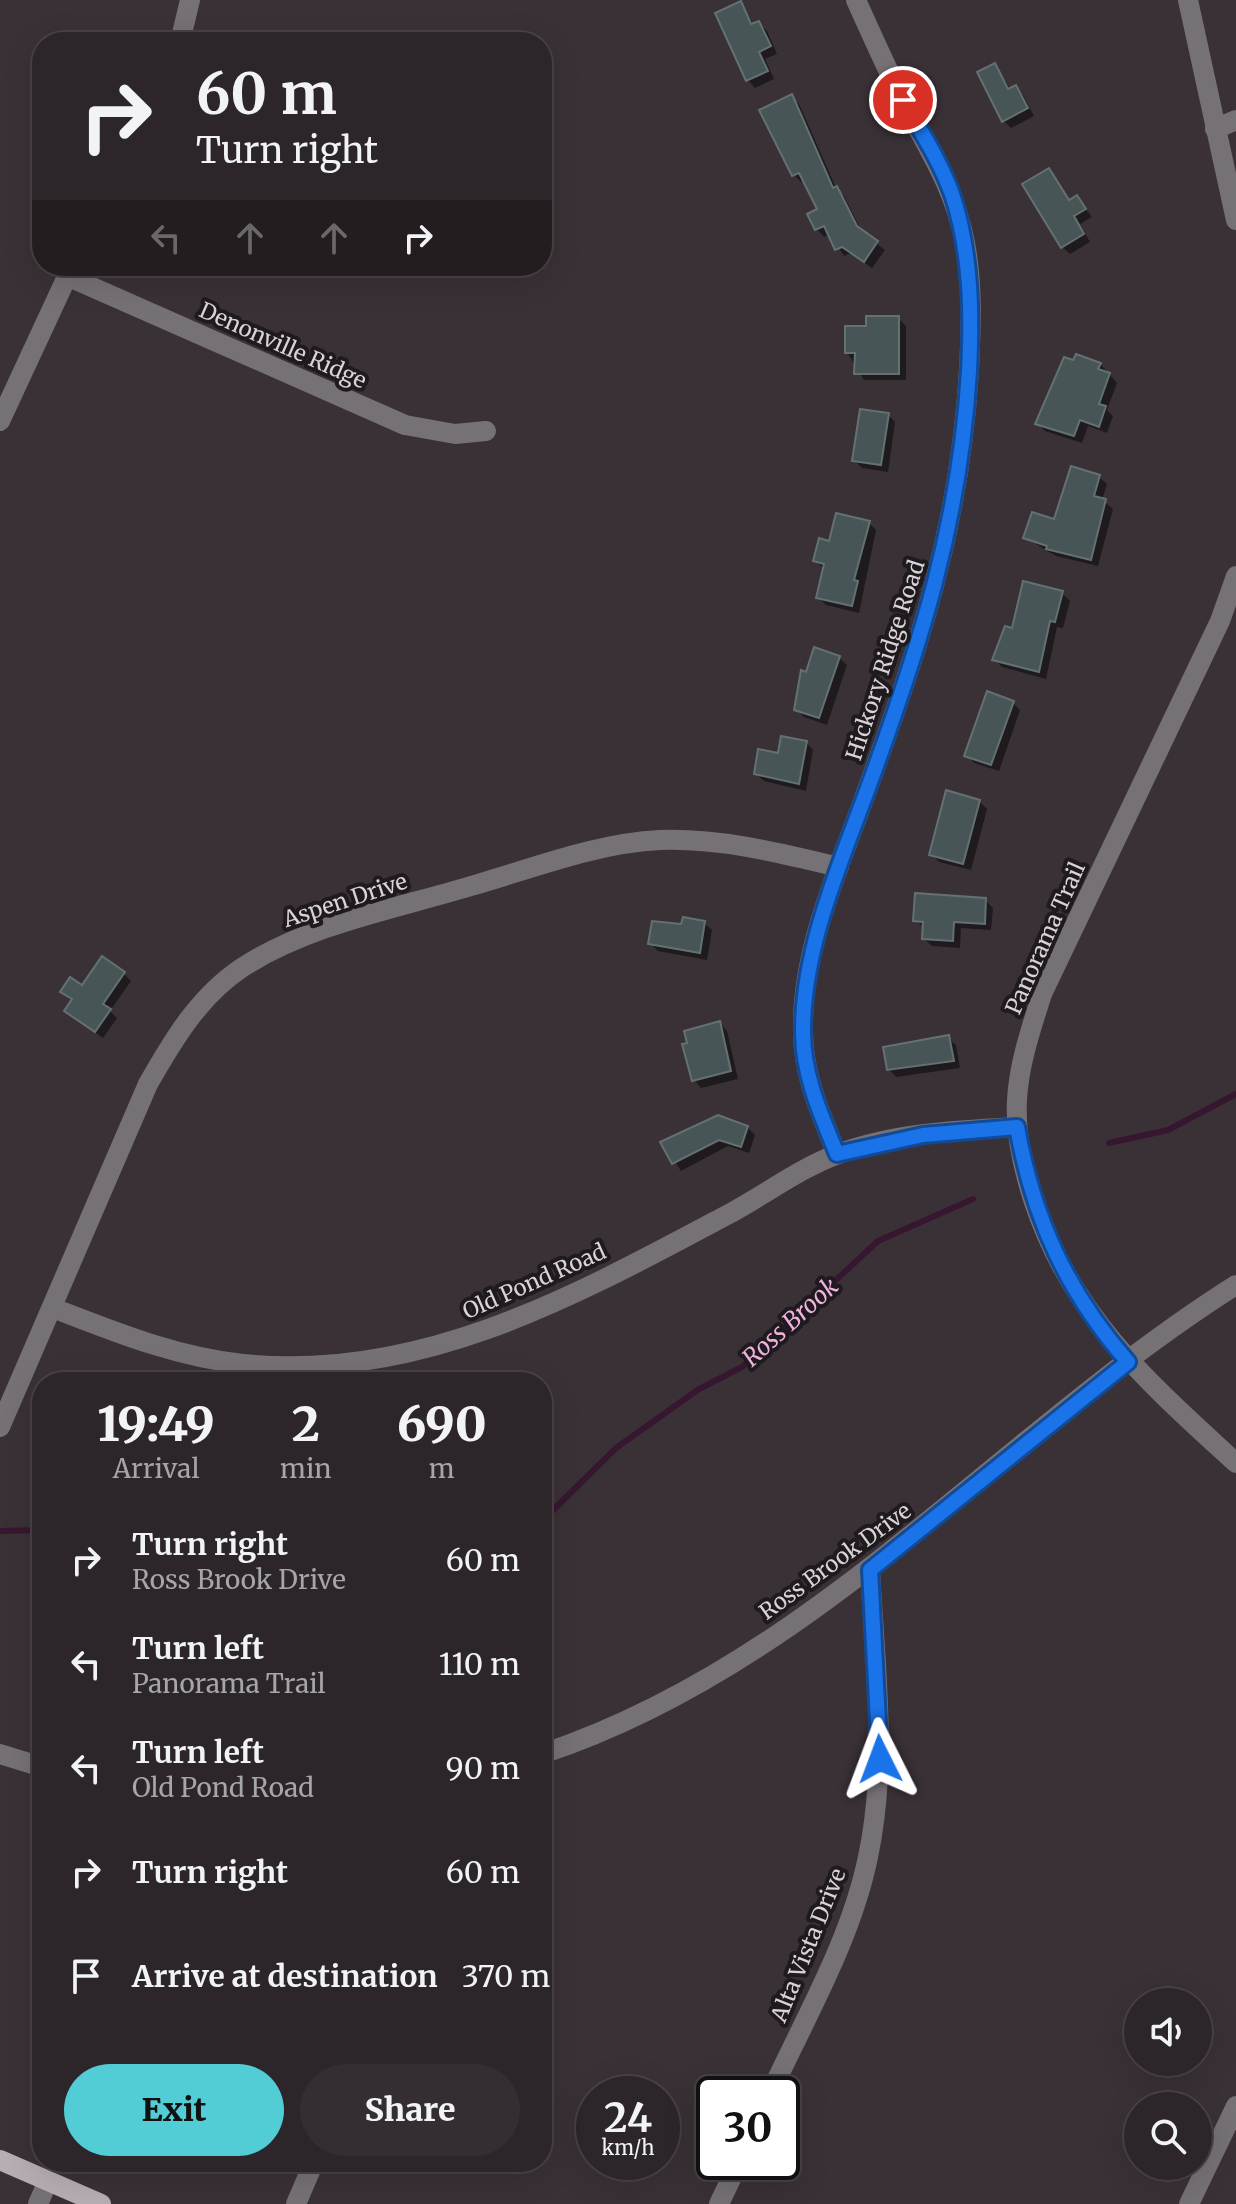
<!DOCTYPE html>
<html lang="en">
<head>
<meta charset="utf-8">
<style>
	body { margin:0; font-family:Merriweather,serif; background:#342d31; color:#f1f3f6; height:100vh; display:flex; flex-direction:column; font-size:30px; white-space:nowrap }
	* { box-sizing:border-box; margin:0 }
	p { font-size:26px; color:#a6a5a8 }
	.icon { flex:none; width:44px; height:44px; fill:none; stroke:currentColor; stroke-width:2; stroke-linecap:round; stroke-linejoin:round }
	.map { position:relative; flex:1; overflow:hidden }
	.panel { position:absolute; left:32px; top:1372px; width:520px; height:800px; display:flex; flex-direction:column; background:#2c2529; border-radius:32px; box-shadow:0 8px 32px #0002,0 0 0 2px #484246 }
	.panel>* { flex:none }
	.hud { position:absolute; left:32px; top:32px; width:520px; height:244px; border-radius:32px; box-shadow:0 8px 32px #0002,0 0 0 2px #484246; background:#2c2529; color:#f1f3f6; overflow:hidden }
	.controls { position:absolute; left:1124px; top:1988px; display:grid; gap:16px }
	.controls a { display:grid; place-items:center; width:88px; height:88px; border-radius:50%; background:#2c2529; box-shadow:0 8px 32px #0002,0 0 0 2px #484246; font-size:40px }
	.speed { position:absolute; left:576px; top:2076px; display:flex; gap:16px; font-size:40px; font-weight:700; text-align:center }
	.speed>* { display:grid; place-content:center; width:104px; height:104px; border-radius:50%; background:#2c2529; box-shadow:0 8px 32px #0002,0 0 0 2px #484246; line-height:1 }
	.speed small { font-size:20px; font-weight:400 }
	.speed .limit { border:4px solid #111; border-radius:12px; background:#fff; color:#111 }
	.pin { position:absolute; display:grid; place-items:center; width:68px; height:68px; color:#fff; margin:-34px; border:4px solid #fff; border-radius:50%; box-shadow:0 2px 8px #0007 }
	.me { position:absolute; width:88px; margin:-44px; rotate:357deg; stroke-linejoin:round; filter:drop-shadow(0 0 6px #0008) }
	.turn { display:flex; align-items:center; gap:28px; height:168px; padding:0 32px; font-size:36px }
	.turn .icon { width:104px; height:104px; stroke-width:2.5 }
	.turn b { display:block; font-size:56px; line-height:68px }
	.lanes { display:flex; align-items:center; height:76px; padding:0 32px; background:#0003; justify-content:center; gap:40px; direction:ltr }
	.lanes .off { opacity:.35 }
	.eta { display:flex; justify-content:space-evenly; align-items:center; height:136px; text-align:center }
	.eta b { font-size:48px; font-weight:800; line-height:56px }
	.button { display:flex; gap:16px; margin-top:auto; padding:16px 32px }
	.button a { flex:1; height:92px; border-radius:48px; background:#52ccd5; color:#111; font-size:32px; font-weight:800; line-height:92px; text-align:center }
	.button a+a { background:#342d31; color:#f1f3f6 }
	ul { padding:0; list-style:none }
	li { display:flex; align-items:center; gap:24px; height:104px; padding:0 32px }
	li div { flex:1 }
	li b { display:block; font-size:30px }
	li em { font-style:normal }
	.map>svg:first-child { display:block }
	.shadow { fill:#0007 }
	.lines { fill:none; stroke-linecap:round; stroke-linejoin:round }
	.stream { stroke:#36172f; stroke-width:6 }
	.building { fill:#485556; stroke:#637172; stroke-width:2 }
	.minor { stroke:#767175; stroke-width:20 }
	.major { stroke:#b7aeb4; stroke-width:20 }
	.route-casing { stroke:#114b97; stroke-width:20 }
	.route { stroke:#1a73e8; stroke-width:14 }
	.labels { text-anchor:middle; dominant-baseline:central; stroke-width:8; stroke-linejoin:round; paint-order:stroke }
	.street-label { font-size:22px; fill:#d9d3d7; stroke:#1e1a1d }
	.water-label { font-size:24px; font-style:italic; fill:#efb1de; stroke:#1e1a1d }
</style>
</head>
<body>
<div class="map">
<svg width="1236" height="2204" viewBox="0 0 1236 2204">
	<rect width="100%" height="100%" fill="#3a3137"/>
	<g class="shadow">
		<polygon points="740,4 754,25 759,23 767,31 777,54 765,59 774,79 755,88 748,80"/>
		<polygon points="995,65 1011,90 1016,87 1023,95 1034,116 1011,128 1003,120"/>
		<polygon points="792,97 799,104 836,188 844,196 862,232 885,250 872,268 851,253 844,256 830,234 824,237 817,229 810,215 820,210 805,181 801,182 794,175"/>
		<polygon points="1049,170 1071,202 1077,198 1092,217 1080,224 1090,242 1070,254 1062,247"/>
		<polygon points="898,318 906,326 906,380 864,380 847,352 868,328"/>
		<polygon points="1100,364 1117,383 1107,410 1113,416 1107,433 1088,426 1082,443 1045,431 1038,424"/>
		<polygon points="888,415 895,422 888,472 862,468 855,461"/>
		<polygon points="1099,477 1107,484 1102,500 1113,509 1098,566 1056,556 1026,538 1056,522"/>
		<polygon points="868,522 876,530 859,613 826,605 818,597 823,568 815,561 831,543"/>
		<polygon points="1062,593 1070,601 1063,628 1057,627 1046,679 1002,667 995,660"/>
		<polygon points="839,658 847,665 827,725 804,717 796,709 807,675"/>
		<polygon points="1013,703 1020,710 999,771 974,763 967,755"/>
		<polygon points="806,742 813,750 806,791 764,781 756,774 780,755"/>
		<polygon points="979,801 987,809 971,870 939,862 931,854"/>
		<polygon points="985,900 993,908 991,930 961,928 960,948 932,946 924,939 925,928 915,920"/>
		<polygon points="704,923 712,930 707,960 658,951 650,943 683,926"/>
		<polygon points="123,973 131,981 110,1011 117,1018 103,1038 67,1011 73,1001 63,992"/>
		<polygon points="720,1023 727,1031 738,1079 701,1088 694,1080"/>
		<polygon points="948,1038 956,1045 960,1068 896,1077 889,1069"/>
		<polygon points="747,1127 755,1135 749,1153 728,1146 681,1171 663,1143"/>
	</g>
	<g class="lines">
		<g class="stream">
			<polyline points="1109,1143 1168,1130 1236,1094"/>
			<polyline points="542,1521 616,1448 699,1389 742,1367 878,1241 973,1199"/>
			<polyline points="0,1531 42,1530"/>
		</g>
	</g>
	<g class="building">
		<polygon points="741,1 751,24 759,21 771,46 759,52 768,71 746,81 715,13"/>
		<polygon points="995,63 1008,89 1016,85 1028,108 1002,122 977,72"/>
		<polygon points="792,94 833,188 837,186 857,226 878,241 864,262 842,247 835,250 824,226 815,230 807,214 817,209 799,173 792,176 759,110"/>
		<polygon points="1049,168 1069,200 1077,195 1086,209 1074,216 1084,234 1061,248 1022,184"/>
		<polygon points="866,316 899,316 899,374 854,374 855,353 845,353 845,326 866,326"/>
		<polygon points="1076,354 1101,363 1098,369 1110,373 1099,404 1106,406 1099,427 1080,420 1074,436 1035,424 1064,357 1073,360"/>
		<polygon points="860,409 889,413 881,465 852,461"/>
		<polygon points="1071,466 1100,475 1094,496 1106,499 1091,560 1046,549 1047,546 1023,538 1032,512 1054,519"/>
		<polygon points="836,513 870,521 854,580 858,581 852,606 816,598 824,564 813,561 819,538 829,541"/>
		<polygon points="1023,581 1063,591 1055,622 1050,621 1039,672 992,660 1005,626 1012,628"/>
		<polygon points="814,647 840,656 819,718 794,710 801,670 806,672"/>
		<polygon points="987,691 1014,701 991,765 964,756"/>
		<polygon points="781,736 807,741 799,784 754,774 758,749 778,753"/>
		<polygon points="946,790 980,800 963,864 929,855"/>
		<polygon points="915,893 986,898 985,924 954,922 953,941 922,939 923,922 913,921"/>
		<polygon points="683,917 705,921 700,953 648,944 652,921 681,924"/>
		<polygon points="102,956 125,972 103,1004 111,1009 95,1032 64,1011 72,999 60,992 70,977 82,985"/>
		<polygon points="720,1021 731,1071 692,1081 682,1044 687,1043 684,1031"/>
		<polygon points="949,1035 954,1061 887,1070 883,1047"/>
		<polygon points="718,1115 748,1126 741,1147 719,1140 672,1164 660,1142"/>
	</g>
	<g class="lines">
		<g class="minor">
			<polyline points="1188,0 1236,220"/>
			<polyline points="180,42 190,0"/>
			<polyline points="1215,129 1236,120"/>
			<polyline points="67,276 405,425 455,434 486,431"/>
			<polyline points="0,421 72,266"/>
			<path d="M1236 576 1220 621 1042 994C1031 1029 1019 1063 1017 1100 1015 1135 1023 1169 1034 1202 1072 1317 1150 1384 1236 1463"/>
			<path d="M837 1154C821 1115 803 1075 803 1032 801 951 839 868 866 793 919 647 960 527 969 370 971 328 973 285 965 243 954 186 928 149 902 99 886 67 871 33 856 0"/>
			<path d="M53 1308C115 1332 176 1357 243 1364 420 1382 575 1296 727 1215 763 1196 800 1168 838 1154 893 1133 958 1130 1017 1127"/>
			<path d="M0 1427 148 1084C173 1040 199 996 243 967 310 924 395 909 471 886 531 869 596 843 660 840 721 838 780 853 839 867"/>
			<polyline points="0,1754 42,1767"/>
			<path d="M542 1754C814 1664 1000 1434 1236 1285"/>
			<path d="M770 2094C805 2018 851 1940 868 1857 888 1763 875 1666 870 1570"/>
			<polyline points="38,2204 48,2181"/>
			<polyline points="296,2204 314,2162"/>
			<polyline points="719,2204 739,2162"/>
			<polyline points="1189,2204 1236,2106"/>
		</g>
		<polyline class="major" points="0,2160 101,2204"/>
	</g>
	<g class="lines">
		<g class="route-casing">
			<path id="route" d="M880 1759 870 1570 1128 1362C1067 1292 1033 1218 1017 1127L923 1135 837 1154C821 1115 803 1075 803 1033 802 950 840 864 868 788 920 646 960 523 969 371 972 312 971 254 953 197 941 162 921 132 903 100"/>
		</g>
		<use href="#route" class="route"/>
	</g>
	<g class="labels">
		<g class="street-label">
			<text transform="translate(283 345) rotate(24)">Denonville Ridge</text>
			<text transform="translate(885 660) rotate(-72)">Hickory Ridge Road</text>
			<text transform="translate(345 900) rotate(-18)">Aspen Drive</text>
			<text transform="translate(1045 938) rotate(-66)">Panorama Trail</text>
			<text transform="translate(534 1281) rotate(-24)">Old Pond Road</text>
			<text transform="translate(835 1561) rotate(-36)">Ross Brook Drive</text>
			<text transform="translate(808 1945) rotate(-68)">Alta Vista Drive</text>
		</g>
		<g class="water-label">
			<text transform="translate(790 1322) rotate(-42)">Ross Brook</text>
		</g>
	</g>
</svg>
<div class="controls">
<a><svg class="icon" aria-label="sound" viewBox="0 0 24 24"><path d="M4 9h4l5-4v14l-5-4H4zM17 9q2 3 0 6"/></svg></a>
<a><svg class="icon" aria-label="search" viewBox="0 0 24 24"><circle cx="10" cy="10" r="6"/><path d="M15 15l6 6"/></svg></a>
</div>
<div class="speed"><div>24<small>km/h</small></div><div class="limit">30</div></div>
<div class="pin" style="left:903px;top:100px;background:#d93025"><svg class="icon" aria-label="arrive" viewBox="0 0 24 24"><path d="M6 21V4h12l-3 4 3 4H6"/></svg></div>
<svg class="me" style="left:880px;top:1759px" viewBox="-20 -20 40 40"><path d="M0-17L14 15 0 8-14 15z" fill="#1a73e8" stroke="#fff" stroke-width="4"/></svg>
<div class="hud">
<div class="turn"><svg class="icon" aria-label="right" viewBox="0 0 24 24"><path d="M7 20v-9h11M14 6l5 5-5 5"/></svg><div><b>60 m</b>Turn right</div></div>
<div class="lanes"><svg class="icon off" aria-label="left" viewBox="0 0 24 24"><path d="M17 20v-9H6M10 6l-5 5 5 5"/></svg><svg class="icon off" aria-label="ahead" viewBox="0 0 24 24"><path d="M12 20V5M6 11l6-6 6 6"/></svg><svg class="icon off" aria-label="ahead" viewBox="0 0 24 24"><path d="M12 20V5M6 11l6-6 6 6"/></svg><svg class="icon" aria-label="right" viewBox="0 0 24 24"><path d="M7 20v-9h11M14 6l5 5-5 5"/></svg></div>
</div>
<section class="panel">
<div class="eta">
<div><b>19:49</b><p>Arrival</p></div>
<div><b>2</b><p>min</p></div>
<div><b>690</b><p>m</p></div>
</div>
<ul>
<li><svg class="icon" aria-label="right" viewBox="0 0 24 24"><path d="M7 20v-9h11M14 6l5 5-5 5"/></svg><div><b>Turn right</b><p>Ross Brook Drive</p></div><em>60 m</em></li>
<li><svg class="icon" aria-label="left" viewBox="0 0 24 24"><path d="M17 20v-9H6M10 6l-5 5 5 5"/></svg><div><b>Turn left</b><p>Panorama Trail</p></div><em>110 m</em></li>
<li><svg class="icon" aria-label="left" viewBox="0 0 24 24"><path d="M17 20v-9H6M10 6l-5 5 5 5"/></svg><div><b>Turn left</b><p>Old Pond Road</p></div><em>90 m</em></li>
<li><svg class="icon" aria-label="right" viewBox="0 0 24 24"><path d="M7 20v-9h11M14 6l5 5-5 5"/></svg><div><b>Turn right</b></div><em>60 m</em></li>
<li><svg class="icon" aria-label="arrive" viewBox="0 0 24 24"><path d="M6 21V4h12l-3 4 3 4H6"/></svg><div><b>Arrive at destination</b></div><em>370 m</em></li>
</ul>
<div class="button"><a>Exit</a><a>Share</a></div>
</section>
</div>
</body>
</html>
